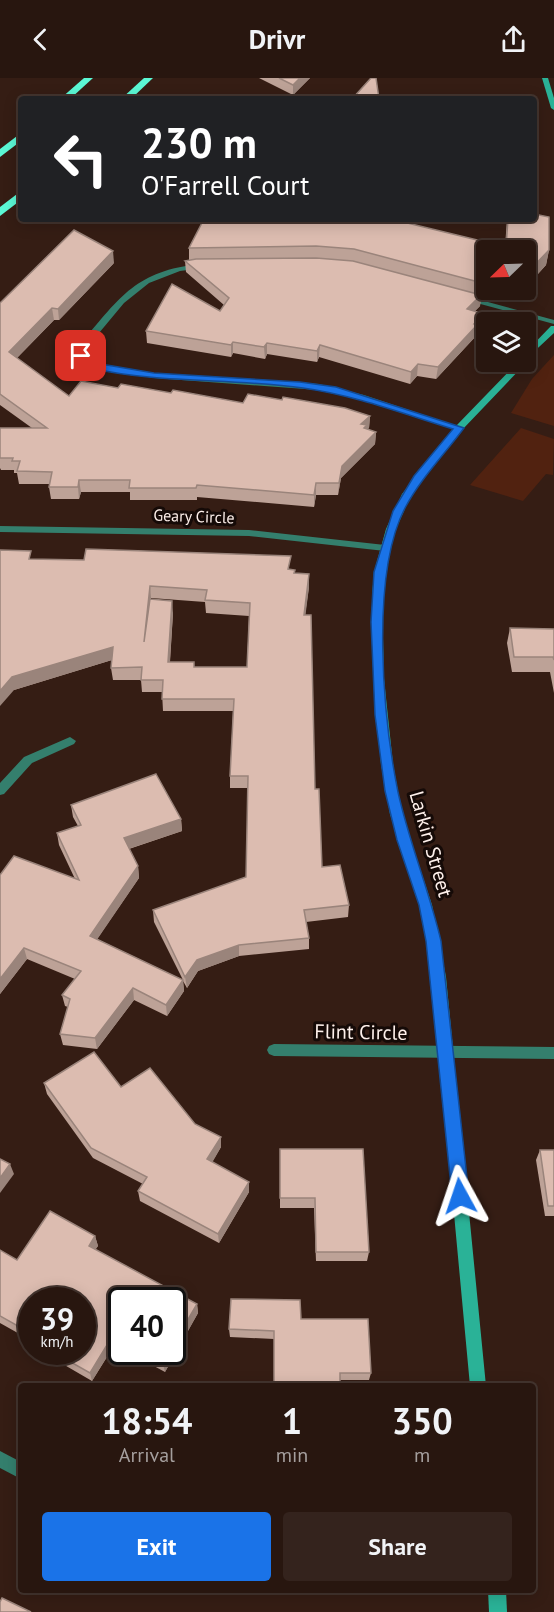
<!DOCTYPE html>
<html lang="en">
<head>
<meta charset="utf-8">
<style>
	body { margin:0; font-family:"PT Sans",sans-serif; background:#34231d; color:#f1f3f6; height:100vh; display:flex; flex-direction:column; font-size:22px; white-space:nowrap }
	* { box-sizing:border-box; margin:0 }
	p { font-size:20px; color:#a59f9e }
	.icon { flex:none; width:33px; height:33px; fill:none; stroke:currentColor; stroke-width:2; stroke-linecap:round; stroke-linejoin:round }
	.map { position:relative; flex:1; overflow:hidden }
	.details { position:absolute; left:18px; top:1305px; width:518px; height:210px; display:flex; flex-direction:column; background:#28160f; border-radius:6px; box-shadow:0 3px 15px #0003,0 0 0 2px #44352f }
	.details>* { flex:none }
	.guide { position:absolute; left:18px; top:18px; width:519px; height:126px; border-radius:6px; box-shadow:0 3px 15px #0003,0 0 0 2px #44352f; background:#202124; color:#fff; overflow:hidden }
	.needle { width:39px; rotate:247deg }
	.buttons { position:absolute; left:476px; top:162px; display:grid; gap:12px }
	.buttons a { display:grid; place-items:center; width:60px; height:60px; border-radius:6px; background:#28160f; box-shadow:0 3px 15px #0003,0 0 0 2px #44352f; font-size:30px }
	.speed { position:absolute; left:18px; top:1209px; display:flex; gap:12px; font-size:30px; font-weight:700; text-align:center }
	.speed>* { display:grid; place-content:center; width:78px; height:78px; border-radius:50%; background:#28160f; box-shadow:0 3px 15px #0003,0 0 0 2px #44352f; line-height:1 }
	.speed small { font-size:15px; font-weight:400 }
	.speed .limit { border:3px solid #111; border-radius:9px; background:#fff; color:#111 }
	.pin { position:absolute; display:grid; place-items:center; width:51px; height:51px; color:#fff; margin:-26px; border-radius:12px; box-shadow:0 3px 9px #0006 }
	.me { position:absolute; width:66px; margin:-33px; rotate:355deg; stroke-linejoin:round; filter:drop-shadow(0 0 4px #0008) }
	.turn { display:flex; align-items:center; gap:21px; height:126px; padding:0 24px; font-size:27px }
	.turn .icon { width:78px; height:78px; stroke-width:2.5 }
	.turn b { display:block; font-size:42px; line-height:51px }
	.eta { display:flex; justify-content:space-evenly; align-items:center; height:102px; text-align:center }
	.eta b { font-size:36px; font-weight:800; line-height:42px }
	.action { display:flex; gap:12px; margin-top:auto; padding:12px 24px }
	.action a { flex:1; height:69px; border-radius:6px; background:#1a73e8; color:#fff; font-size:24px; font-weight:800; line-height:69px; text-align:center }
	.action a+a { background:#34231d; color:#f1f3f6 }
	header { display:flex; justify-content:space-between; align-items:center; height:78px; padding:0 24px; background:#28160f; font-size:27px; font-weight:800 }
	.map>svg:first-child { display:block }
	.green { fill:#512210 }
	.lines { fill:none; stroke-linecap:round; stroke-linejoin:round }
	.street { fill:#347f6d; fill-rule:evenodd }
	.secondary { fill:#2ab297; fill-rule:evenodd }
	.highway { fill:#5bf8d5; fill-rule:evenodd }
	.wall { fill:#bda297; fill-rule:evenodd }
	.shaded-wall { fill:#9a847b }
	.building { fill:#dcbcb0; stroke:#9a847b; stroke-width:1.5; fill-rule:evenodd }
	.route { fill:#1a73e8; stroke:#114b97; stroke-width:1.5 }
	.labels { text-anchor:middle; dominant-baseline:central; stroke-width:6; stroke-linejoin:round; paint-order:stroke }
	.far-street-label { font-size:16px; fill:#fef0eb; stroke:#150a07 }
	.street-label { font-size:20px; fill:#fef0eb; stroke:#150a07 }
</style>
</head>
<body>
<header><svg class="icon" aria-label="back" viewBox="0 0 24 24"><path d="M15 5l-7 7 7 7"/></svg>Drivr<svg class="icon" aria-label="share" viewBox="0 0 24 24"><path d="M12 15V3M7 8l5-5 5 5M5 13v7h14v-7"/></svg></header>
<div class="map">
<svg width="554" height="1534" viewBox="0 0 554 1534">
	<rect width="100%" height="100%" fill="#351d14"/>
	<g class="green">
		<polygon points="554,277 554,348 511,335 532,301"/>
		<polygon points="521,350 554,361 553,397 546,396 523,423 470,407"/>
	</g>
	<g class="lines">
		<g class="street">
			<path d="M200 186 204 188 203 190 180 193 149 205 124 225 89 267 85 275 86 281 102 287 154 296 319 306 364 317 463 350 456 352 358 321 319 312 154 300 100 291 79 284 77 275 82 264C121 218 136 193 200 186Z"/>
			<polygon points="462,217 554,242 554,246 462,221"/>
			<polygon points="0,448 249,452 385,467 390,470 385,473 249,458 0,454"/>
			<polygon points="70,659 76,663 74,666 32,685 4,716 0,717 0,705 24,679"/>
			<polygon points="274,966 554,969 554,981 274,978 269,976 267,972 269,968"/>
			<polygon points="0,1373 21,1384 21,1401 0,1390"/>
		</g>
		<g class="secondary">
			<polygon points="542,0 548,0 554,20 554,32 551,30"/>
			<polygon points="551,248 554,248 554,255 525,282 526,284 525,286 462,352 411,417 396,451 384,494 382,519 384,601 393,686 402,736 432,827 446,899 486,1308 470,1308 432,899 420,827 390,736 381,686 374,601 372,519 374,494 386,451 402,416 456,348 518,284 525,284 525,275"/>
			<polygon points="488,1512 506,1512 507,1534 489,1534"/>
		</g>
		<g class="highway">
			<polygon points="84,0 93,0 70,21 60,21"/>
			<polygon points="144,0 153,0 131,21 121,21"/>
			<polygon points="21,55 21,63 0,79 0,71"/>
			<polygon points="21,113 21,122 0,138 0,129"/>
		</g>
	</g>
	<g class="wall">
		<polygon points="259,0 310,0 293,17"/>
		<polygon points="204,141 505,169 507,141 534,141 549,172 546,187 528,207 525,206 525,172 486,172 486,212 496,212 486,221 481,220 480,228 475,233 484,236 483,247 476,254 476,258 436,301 417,298 410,306 319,279 317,284 267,276 265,281 233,275 231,279 147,265 146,253 220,233 224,227 186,194 185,183 189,182 189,170"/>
		<polygon points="114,185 59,242 54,242 17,280 69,318 118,310 171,315 243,325 370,338 369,350 367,351 376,354 375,366 341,400 338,417 316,417 314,429 197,419 197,422 130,422 130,414 81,414 79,421 51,421 49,409 50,406 19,406 17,395 14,395 14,392 1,392 0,390 0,350 32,350 0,327 0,225"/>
		<path d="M32 481 290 492H295V495L309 496V509L305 537 315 711 322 789 349 827 348 839 306 844 309 860V871L239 878 198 893 187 910 183 903 184 913 167 938 134 922 97 971 63 967 60 956 68 929 65 928 62 917 75 901 27 881 0 916V797L75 801 59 767 57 755 78 748 73 739 71 727 181 741 182 753 129 771 138 788 139 800 97 861 183 902 154 844 153 832 246 799 248 710H230V698L233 633H163L162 614H142L141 602H113L111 590 112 582 14 612ZM151 520 205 524 206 535 249 538 247 589H195L170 584 173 535 151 521Z"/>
		<polygon points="510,550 554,551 554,615 550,594 512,594 507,565"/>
		<polygon points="44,1005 121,1009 195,1046 221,1069 212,1084 249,1104 249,1114 219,1165 140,1123 138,1113 143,1106 93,1080 47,1016"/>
		<polygon points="280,1071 369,1174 367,1183 316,1183 314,1130 280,1130"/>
		<polygon points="540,1072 554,1072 554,1138 545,1138 536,1082"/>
		<polygon points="95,1158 98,1168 95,1171 197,1226 198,1235 165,1294 128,1274 172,1274 122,1222 122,1270 115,1266 92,1303 49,1278 48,1274 82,1274 32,1222 32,1263 0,1245 0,1172 17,1182"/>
		<polygon points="301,1241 371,1295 369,1302 340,1302 274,1261 230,1259 229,1251"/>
	</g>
	<g class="shaded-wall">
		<polygon points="300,0 310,0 293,17 293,7"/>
		<polygon points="549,172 546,187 528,207 530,192"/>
		<polygon points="113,173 114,185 59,242 58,231"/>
		<polygon points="488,212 496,212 486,221"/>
		<polygon points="481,217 480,228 466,242 467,231"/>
		<polygon points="52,230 54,242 11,286 9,274"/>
		<polygon points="484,236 483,247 476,254 476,258 436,301 438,289 474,246"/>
		<polygon points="233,264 233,275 231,279 231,267"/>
		<polygon points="267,265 267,276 265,281 264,269"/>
		<polygon points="320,267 319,279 317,284 317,273"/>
		<polygon points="418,286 417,298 410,306 411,294"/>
		<polygon points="370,338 369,350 361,358 361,346"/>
		<polygon points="376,354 375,366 341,400 338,417 339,405 342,388"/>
		<polygon points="79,402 81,414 79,421 78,409"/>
		<polygon points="316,405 316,417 314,429 314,417"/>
		<polygon points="309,496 309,509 304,549 304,537"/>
		<polygon points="150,508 151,520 145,577 144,564"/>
		<polygon points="172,523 173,535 169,596 168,584"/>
		<polygon points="113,569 115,581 14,612 0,628 0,613 12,599"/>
		<polygon points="181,741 182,753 125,772 124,760"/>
		<polygon points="138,788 139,800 92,869 90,858"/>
		<polygon points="239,867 239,878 198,893 187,910 185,899 197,882"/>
		<polygon points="24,870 27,881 0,916 0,901"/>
		<polygon points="183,902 184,913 167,938 166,927"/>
		<polygon points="133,910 134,922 97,971 95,960"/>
		<polygon points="221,1059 221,1069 208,1092 207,1081"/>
		<polygon points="10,1086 14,1096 0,1115 0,1100"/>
		<polygon points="249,1104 249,1114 219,1165 218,1156"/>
		<polygon points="95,1158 98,1168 92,1177 89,1168"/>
		<polygon points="197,1226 198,1235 165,1294 163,1286 170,1274 172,1274 172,1269"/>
		<polygon points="113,1257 115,1266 92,1303 90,1295"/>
	</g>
	<g class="building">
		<polygon points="279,0 300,0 293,7"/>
		<polygon points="371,0 376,0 379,21 352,21"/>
		<polygon points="534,136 549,139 549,172 530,192 525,190 525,172 486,172 486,206 354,171 316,168 189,170 204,141 391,141 506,169 508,141 534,141"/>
		<polygon points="74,152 113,173 58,231 52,230 9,274 69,318 81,303 118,310 121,306 171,315 173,312 243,325 248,316 282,322 283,319 345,330 370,338 361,346 367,347 364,350 376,354 342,388 339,405 316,405 314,417 197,407 196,410 129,410 130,402 79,402 78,409 49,409 52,394 17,393 20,383 12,383 13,380 0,380 0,350 47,350 0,316 0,225"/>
		<polygon points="316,180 353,183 481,217 467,231 484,236 474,246 477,247 438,289 418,286 411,294 320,267 317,273 267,265 264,269 233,264 231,267 146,253 172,206 220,233 229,220 185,183 196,181"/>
		<path d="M86 471 291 478 288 491 295 492 294 495 309 496 304 537H311L315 711H319L322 789 340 787 349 827 304 832 309 860 239 867 197 882 185 899 153 832 246 799 248 698H230L234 621H162L163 602H141L142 589 111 590 113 569 12 599 0 613V472L31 473 29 481 84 482ZM150 508 207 512 205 522 250 525 247 589H194V584H168L172 523 150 521 144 564Z"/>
		<polygon points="510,550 554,551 554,582 553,579 514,579"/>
		<polygon points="156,696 181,741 124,760 138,788 90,858 183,902 166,927 133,910 95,960 60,956 70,921 62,917 81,893 24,870 0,901 0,797 14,778 79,802 57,755 81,747 71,727"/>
		<polygon points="94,974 121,1009 150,990 195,1046 221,1059 207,1081 249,1104 218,1156 138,1113 147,1099 91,1070 44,1005"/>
		<polygon points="280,1071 363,1071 369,1174 316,1174 315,1120 280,1120"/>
		<polygon points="540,1072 554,1072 554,1128 548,1128"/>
		<polygon points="0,1081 10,1086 0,1100"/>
		<polygon points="50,1133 95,1158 89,1168 197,1226 172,1269 172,1222 122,1222 122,1262 113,1257 90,1295 53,1274 82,1274 82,1222 32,1222 32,1256 0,1238 0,1172 17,1182"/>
		<polygon points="231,1221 300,1222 301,1241 368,1241 371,1295 340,1295 340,1308 274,1308 274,1253 229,1251"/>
		<polygon points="141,1274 170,1274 163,1286"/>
		<polygon points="2,1520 31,1534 0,1534 0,1524"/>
	</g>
	<path class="route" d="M78 276H84L95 285 154 295 300 304 336 309 464 350C444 377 421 400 405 430 370 497 383 640 398 714 409 764 429 812 441 863L469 1118 466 1123 460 1126 454 1123 452 1118 426 863 419 827 397 762 385 713 375 637 371 544 374 494 393 433 414 398 453 351C404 336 354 317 303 310 232 300 160 306 90 290L83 287 77 278Z"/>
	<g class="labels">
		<g class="far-street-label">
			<text transform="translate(194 438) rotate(2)">Geary Circle</text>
		</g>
		<g class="street-label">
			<text transform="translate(431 766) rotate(74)">Larkin Street</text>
			<text transform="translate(361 954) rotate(1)">Flint Circle</text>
		</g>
	</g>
</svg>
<div class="buttons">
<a><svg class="needle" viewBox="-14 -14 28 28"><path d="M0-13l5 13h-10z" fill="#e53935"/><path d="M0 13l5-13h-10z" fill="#a59f9e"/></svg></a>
<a><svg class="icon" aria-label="layers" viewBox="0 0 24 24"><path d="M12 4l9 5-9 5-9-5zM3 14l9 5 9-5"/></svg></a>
</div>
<div class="speed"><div>39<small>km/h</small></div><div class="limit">40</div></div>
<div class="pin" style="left:81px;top:278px;background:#d93025"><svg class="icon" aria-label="arrive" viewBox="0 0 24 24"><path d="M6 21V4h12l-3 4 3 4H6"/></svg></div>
<svg class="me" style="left:460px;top:1118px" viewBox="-20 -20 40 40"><path d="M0-17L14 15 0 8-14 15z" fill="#1a73e8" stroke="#fff" stroke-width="4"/></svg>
<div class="guide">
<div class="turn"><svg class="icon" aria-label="left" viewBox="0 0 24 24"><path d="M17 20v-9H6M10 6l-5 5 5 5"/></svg><div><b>230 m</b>O'Farrell Court</div></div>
</div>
<section class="details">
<div class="eta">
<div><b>18:54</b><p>Arrival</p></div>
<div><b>1</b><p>min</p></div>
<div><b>350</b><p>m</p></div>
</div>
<div class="action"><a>Exit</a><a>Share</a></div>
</section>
</div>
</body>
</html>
